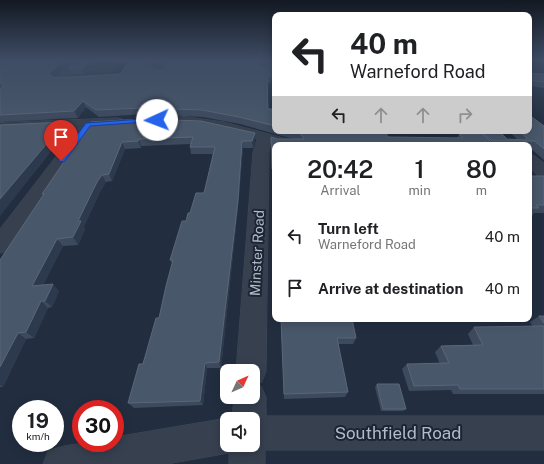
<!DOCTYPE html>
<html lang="en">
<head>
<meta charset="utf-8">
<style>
	body { margin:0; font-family:"Public Sans",sans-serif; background:#f6f6f6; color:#202124; height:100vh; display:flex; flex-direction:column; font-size:15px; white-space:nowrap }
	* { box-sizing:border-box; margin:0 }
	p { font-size:13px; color:#757577 }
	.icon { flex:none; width:22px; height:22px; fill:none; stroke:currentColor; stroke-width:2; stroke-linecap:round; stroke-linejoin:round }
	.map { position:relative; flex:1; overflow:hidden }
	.sheet { position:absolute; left:272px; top:142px; width:260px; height:180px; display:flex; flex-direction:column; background:#fff; border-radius:8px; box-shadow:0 2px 10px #0003 }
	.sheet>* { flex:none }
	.hud { position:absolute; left:272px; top:12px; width:260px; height:122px; border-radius:8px; box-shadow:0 2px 10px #0003; background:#fff; color:#202124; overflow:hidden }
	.needle { width:26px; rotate:46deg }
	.buttons { position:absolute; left:220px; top:364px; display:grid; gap:8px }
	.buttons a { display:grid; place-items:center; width:40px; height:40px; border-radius:8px; background:#fff; box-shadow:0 2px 10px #0003; font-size:20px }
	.speed { position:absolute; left:12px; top:400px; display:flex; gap:8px; font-size:20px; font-weight:700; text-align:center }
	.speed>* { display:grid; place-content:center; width:52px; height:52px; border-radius:50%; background:#fff; box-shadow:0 2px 10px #0003; line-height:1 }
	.speed small { font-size:10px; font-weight:400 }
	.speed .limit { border:6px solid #d22; background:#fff; color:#111 }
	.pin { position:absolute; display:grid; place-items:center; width:34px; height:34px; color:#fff; margin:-41px -17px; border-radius:50% 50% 50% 0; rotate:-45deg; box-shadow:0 0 4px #0007 }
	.pin .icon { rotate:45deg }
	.me { position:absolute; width:44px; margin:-22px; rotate:268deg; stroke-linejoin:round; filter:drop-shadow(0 0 3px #0008) }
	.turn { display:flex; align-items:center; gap:14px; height:84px; padding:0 12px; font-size:18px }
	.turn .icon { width:52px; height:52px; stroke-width:2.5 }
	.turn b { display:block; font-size:28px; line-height:34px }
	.lanes { display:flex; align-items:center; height:38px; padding:0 12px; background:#0003; justify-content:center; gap:20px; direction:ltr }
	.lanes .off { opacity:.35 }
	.eta { display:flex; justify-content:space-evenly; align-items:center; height:68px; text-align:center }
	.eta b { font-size:24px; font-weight:600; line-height:28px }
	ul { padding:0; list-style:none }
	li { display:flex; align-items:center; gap:12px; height:52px; padding:0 12px }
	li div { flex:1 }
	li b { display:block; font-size:15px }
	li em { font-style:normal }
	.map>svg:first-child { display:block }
	.green { fill:#243d40 }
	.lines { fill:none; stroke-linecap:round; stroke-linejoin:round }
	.minor-casing { stroke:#3f4958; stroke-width:1 }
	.minor { fill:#36404f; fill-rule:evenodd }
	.wall { fill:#3d4a5e }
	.shaded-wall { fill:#2d3a4d }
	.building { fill:#49576a; stroke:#5a6679 }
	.route { fill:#2563eb; stroke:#184099 }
	.labels { text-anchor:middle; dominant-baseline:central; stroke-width:4; stroke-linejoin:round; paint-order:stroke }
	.street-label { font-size:14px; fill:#b2bbca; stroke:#1b2534 }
	.near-street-label { font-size:17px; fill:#b2bbca; stroke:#1b2534 }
</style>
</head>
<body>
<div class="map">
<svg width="544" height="464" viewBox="0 0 544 464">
	<rect width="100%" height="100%" fill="#222e40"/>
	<polygon class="green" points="81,60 121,60 110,75 62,77"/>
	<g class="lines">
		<g class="minor-casing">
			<g id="minor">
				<polygon points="0,60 80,60 79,65 68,76 83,76 88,79 83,82 54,82 53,80 54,78 71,63 0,65"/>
				<polygon points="156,60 166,60 162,68 166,73 165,75 157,75 152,69"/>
				<polygon points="261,60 270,60 266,72 263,73 258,70"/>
				<path d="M180 116 224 122 299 142 302 145H278L270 143 269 152 266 371 262 382 257 384 261 386 266 397V416H544V450H265V464H229V453L167 464H43L48 451C71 442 91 443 115 443V437L227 418 228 419H227V445H253V419H232L234 397H253V371H236L253 152 257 139 224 130 175 123 173 120 175 117Z"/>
				<polygon points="117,118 122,119 124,122 122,125 93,127 8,251 0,253 0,229 78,128 0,131 0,123"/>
				<polygon points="529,154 535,156 544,163 544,177 538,176 529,167"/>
			</g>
		</g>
		<use href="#minor" class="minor"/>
	</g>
	<g class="wall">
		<polygon points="78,60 99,60 85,74 72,74 69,68"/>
		<polygon points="275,60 275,77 274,77 273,80 271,80 270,83 267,83 268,109 275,109 275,131 385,131 388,137 457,138 459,134 474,134 471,131 499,131 507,139 517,139 508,131 529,131 544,126 544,160 530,148 529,148 529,145 275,145 275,177 272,177 271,137 278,139 293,139 240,124 203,117 144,114 99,117 86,107 78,118 0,122 0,89 2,88 0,88 0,61 67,65 53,77 55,78 120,74 152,66 154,70 164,70 164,69 162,62 258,66 263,68 267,67"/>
		<polygon points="529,73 544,74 544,88 529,86"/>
		<polygon points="91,122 255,140 253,148 243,148 238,207 221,368 207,368 203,405 134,408 128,403 159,318 172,263 170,260 186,221 204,193 213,154 191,154 190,147 191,144 141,146 141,148 125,149 112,181 106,182 101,190 84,226 85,229 78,245 63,246 43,285 59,291 52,307 48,308 34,338 26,339 3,387 0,387 0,260 43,195 42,194"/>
		<polygon points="529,176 544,176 544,213 534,213 532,216 529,216"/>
		<polygon points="539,316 544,316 544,394 453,394 451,390 409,391 402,369 407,364 440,364 435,352 441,346 473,345 468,334 474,327 533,327 530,322"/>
		<polygon points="281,319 352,319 356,338 353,344 338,344 348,392 345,397 284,399"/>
		<polygon points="377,384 406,409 403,411 381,411 375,387"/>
	</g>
	<g class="shaded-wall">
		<polygon points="64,60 65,60 67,65 52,79 49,75 49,73"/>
		<polygon points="91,60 99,60 85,74 83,68"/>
		<polygon points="150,60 154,60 151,68 149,63"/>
		<polygon points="258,60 260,60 257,71 256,65"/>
		<polygon points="83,101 86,107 78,118 74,111"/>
		<polygon points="65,122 69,129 0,216 0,199"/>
		<polygon points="255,133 255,140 253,148 252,141"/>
		<polygon points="139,139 141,146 141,148 138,141"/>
		<polygon points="242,141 243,148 238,207 221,368 219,362"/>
		<polygon points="122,142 125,149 112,181 109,174"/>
		<polygon points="102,175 106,182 101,190 84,226 85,229 78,245 73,237 78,221 97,182"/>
		<polygon points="57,239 63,246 39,293 32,286"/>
		<polygon points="53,284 59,291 52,307 45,301"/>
		<polygon points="41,301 48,308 34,338 26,332"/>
		<polygon points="18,333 26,339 3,387 0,385 0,367"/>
		<polygon points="205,363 207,368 203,405 200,401"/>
	</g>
	<g class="building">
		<polygon points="30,60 64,60 49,73 49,75 55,78 120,74 130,60 150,60 149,63 154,70 164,70 166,66 162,62 163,60 258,60 256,65 263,68 267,67 269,60 275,60 275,71 274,71 273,74 271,74 270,77 267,77 268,109 275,109 275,126 239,117 202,110 142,108 96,110 83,101 74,111 0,115 0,89 1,89 4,87 2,83 0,82 0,61"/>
		<polygon points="78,60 91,60 83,68 69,68"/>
		<polygon points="529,73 544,74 544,82 529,80"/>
		<polygon points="529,115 544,126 544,149 535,141 492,141 481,131 499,131 507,139 526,140 527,138 519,131 529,131"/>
		<polygon points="142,119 201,121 255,133 252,141 242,141 238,200 219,362 205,363 200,401 128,403 139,364 143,364 156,318 159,318 166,286 173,260 170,260 182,221 186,221 188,213 190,213 196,193 204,193 215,147 190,147 193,137 139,139 138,141 122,142 109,174 102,175 97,182 78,221 81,221 73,237 57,239 32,286 53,284 45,301 41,301 26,332 18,333 0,367 0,260 44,194 42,194 91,122"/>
		<polygon points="65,122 0,199 0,125"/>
		<polygon points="292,131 385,131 388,137 463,138 459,134 483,134 494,145 275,145 275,169 272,169 271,137 278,139 304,139 300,133"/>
		<polygon points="529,176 544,176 544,205 536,205 539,208 529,208"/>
		<polygon points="539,316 544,316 544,323"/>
		<polygon points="281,319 352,319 356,338 337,338 348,392 284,394"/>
		<polygon points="544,326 544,389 460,389 458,385 414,386 407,364 449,363 441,346 483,345 474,327"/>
		<polygon points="377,384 399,384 406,409 383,409"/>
	</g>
	<linearGradient id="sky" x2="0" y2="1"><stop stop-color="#131923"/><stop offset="0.48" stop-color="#3e4c64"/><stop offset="1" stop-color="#3e4c64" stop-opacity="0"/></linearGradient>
	<rect width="544" height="125" fill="url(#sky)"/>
	<polygon class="route" points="157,118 159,119 159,121 90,126 64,162 58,161 86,123"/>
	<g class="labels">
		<g class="street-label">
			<text transform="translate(257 253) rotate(-87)">Minster Road</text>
		</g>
		<g class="near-street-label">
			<text x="398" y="433">Southfield Road</text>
		</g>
	</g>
</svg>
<div class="buttons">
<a><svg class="needle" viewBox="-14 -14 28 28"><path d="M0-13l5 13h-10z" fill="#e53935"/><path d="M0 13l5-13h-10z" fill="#757577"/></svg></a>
<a><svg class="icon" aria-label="sound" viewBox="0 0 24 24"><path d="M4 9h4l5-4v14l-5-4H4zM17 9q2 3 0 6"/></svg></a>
</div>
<div class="speed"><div>19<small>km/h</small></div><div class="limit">30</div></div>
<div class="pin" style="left:61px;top:161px;background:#d93025"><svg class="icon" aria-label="arrive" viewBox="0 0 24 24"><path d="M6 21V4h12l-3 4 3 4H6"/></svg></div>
<svg class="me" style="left:157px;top:120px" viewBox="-20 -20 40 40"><circle r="19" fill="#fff"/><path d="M0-13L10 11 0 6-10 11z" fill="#2563eb"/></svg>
<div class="hud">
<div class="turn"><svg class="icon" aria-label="left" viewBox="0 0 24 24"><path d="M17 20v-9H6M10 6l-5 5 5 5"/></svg><div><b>40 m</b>Warneford Road</div></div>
<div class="lanes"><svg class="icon" aria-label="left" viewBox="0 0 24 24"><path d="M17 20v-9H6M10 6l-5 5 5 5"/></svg><svg class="icon off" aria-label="ahead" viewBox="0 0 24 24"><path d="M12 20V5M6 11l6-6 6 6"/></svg><svg class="icon off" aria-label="ahead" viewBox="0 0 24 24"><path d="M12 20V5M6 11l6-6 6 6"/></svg><svg class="icon off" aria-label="right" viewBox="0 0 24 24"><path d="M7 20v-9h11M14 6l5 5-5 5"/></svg></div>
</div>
<section class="sheet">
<div class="eta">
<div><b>20:42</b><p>Arrival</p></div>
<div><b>1</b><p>min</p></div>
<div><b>80</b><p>m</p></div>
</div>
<ul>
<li><svg class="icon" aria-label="left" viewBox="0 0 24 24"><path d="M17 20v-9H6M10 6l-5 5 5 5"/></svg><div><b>Turn left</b><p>Warneford Road</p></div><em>40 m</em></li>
<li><svg class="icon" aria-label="arrive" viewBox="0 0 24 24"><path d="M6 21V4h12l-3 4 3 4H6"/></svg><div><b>Arrive at destination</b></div><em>40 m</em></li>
</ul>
</section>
</div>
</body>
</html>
